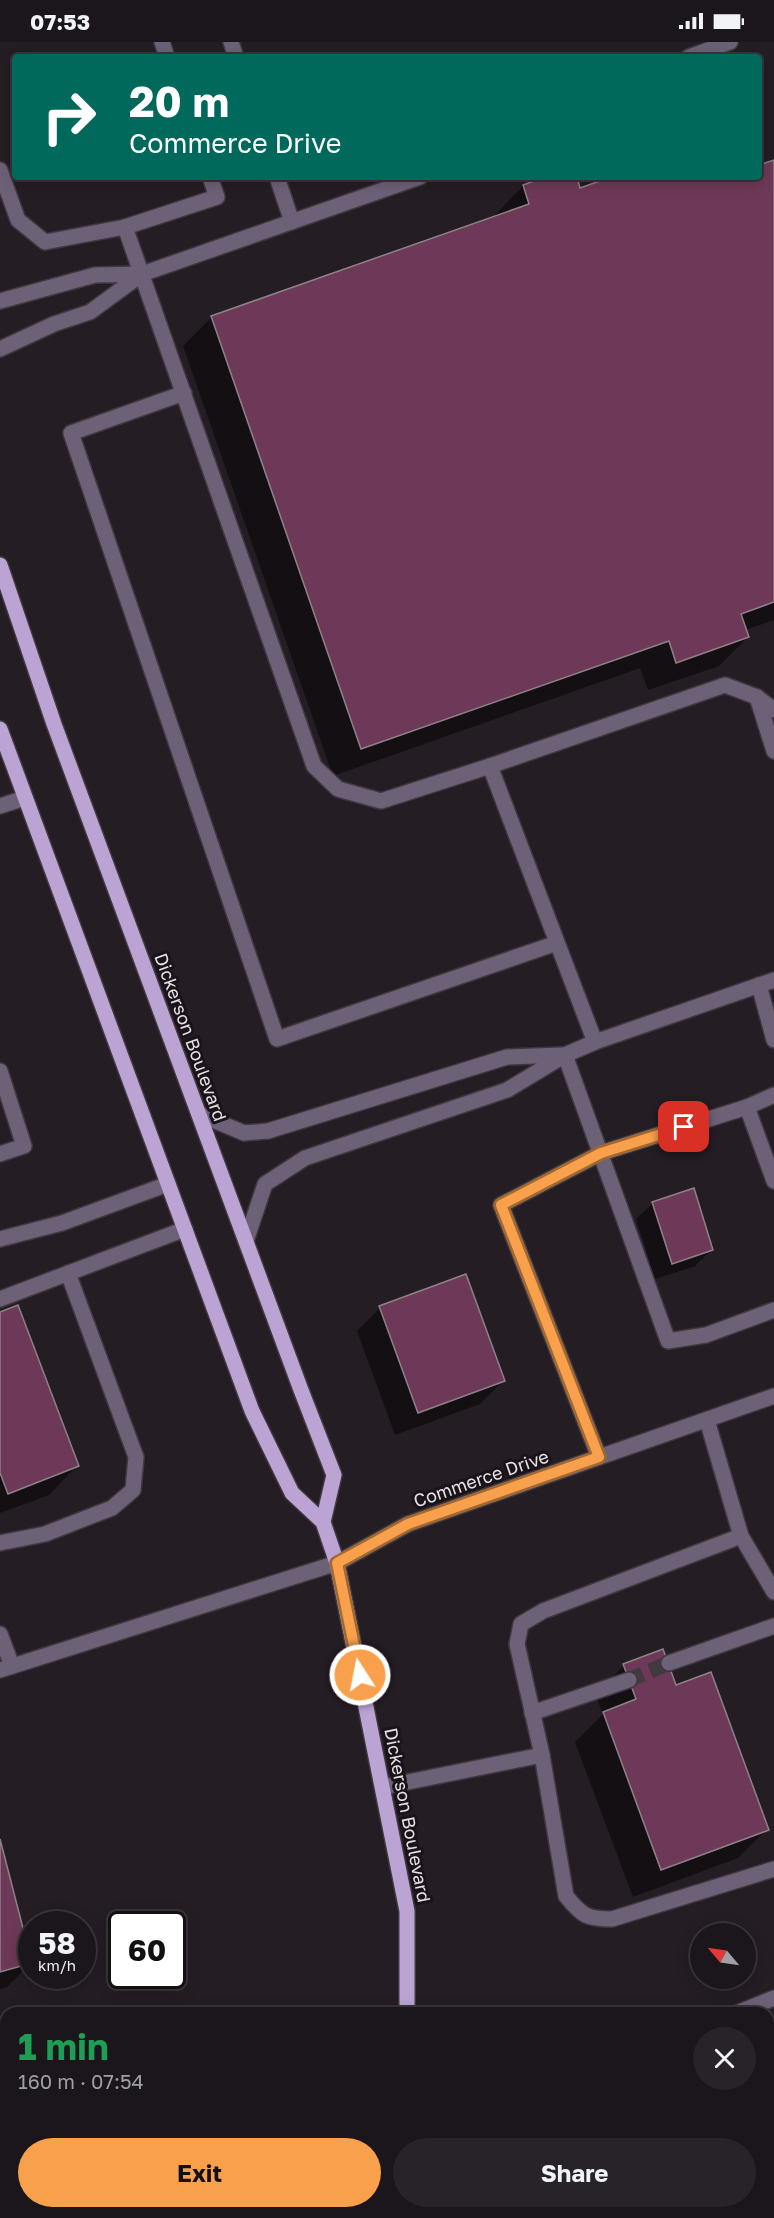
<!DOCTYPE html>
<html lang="en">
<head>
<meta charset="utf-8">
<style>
	body { margin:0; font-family:"Golos Text",sans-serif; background:#282328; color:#f1f3f6; height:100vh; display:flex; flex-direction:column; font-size:22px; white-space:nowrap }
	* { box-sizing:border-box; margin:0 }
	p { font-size:20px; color:#a09fa3 }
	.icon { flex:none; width:33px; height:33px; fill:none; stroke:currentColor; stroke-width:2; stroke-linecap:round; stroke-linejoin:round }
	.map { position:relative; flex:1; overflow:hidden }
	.side { position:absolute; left:0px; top:1965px; width:774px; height:212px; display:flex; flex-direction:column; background:#1b161b; border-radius:18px 18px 0 0; box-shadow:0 3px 15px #0003,0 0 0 2px #39353a }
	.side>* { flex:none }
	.top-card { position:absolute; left:12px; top:12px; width:750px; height:126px; border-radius:6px; box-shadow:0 3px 15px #0003,0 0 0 2px #39353a; background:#00695c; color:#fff; overflow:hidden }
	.needle { width:39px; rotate:299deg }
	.buttons { position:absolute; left:690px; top:1881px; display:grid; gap:12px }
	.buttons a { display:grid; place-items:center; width:66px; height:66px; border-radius:50%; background:#1b161b; box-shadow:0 3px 15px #0003,0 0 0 2px #39353a; font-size:30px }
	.speed { position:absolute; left:18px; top:1869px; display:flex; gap:12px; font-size:30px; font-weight:700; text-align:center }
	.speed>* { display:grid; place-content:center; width:78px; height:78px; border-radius:50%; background:#1b161b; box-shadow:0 3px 15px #0003,0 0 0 2px #39353a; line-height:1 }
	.speed small { font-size:15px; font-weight:400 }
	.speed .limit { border:3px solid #111; border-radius:9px; background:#fff; color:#111 }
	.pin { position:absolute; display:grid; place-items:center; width:51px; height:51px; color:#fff; margin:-26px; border-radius:12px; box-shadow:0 3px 9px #0006 }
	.me { position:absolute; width:66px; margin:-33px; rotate:349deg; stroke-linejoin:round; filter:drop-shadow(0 0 4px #0008) }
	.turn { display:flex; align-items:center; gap:21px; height:126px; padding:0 18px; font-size:27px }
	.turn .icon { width:78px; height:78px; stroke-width:2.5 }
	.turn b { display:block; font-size:42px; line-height:51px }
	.round { display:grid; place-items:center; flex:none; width:63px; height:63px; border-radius:32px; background:#282328 }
	.overview { display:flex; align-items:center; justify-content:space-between; height:102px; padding:0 18px }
	h1 { font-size:36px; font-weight:700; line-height:45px; color:#1e9e55 }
	.primary-button { display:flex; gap:12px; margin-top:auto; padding:12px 18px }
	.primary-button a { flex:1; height:69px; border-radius:36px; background:#f9a04c; color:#111; font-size:24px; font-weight:700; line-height:69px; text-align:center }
	.primary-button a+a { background:#282328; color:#f1f3f6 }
	.status { display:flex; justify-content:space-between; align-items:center; height:42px; padding:0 30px; background:#1b161b; direction:ltr }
	.status svg { height:16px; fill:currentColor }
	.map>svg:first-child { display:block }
	.shadow { fill:#0007 }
	.building { fill:#6e3958; stroke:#8d8288; stroke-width:1.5 }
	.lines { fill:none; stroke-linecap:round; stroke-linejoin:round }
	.minor-tunnel { stroke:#413a41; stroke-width:15; stroke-dasharray:15 8; stroke-linecap:butt }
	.minor-casing { stroke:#3f383f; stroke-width:18 }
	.major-casing { stroke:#3f383f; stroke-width:18 }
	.minor { stroke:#6d6178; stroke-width:15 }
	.major { stroke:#bba3d3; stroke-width:15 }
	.route-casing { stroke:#a26831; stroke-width:15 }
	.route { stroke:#f9a04c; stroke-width:10 }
	.labels { text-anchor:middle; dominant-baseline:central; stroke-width:6; stroke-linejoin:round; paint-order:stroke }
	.street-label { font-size:18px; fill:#e5e1e5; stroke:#1a141a }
</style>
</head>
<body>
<div class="status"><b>07:53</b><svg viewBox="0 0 49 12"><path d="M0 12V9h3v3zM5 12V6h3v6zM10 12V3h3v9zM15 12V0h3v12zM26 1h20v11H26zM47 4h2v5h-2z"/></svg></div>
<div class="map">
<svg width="774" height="2176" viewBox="0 0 774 2176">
	<rect width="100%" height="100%" fill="#241d24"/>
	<g class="shadow">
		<polygon points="774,120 774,578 745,588 748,595 719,624 648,648 640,626 333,734 183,304 212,275 496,176 495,173 523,144 550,135 575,135 580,147 615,135 717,135 718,139 730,135 759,135 759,125"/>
		<polygon points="653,1161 712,1207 695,1224 655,1237 636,1177"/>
		<polygon points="380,1266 503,1339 480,1362 395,1393 357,1289"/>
		<polygon points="0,1272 77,1424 49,1453 0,1471"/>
		<polygon points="662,1609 675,1645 767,1787 738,1816 633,1855 575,1700 603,1672 595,1652 624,1624"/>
		<polygon points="0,1803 30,1922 7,1945 0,1947"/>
	</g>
	<g class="building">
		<polygon points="774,118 774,560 741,572 749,595 676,621 669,599 361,707 211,274 529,162 523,143 545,135 577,135 580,146 611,135 718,135 719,137 725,135 759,135 759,123"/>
		<polygon points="694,1146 713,1208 672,1222 652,1160"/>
		<polygon points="466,1232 505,1339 418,1371 379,1264"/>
		<polygon points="18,1263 79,1424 8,1452 0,1431 0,1270"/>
		<polygon points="663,1607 676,1643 711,1630 769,1788 661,1828 603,1670 636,1657 623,1622"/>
		<polygon points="0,1797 32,1921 0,1930"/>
		<polygon points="0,2061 6,2061 6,2170 142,2170 141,2176 0,2176"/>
	</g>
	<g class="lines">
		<polyline class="minor-tunnel" points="629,1638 669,1621"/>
		<g class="minor-casing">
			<g id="minor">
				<polyline points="162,0 167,15"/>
				<polyline points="231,0 236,15"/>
				<polyline points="689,15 730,0"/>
				<polyline points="0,128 18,178 45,200 125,185 314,724 338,747 381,759 490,724 595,1000"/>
				<polyline points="277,135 292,180"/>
				<polyline points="125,185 217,155 210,135"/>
				<polyline points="142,232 420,135"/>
				<polyline points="0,259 95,233 142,232 90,270 54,282 0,307"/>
				<polyline points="184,351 71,391 277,997 557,901"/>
				<polyline points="757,655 774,709"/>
				<polyline points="490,724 725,643 757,655 774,668"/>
				<polyline points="0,764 25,756"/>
				<polyline points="759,943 774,998"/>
				<polyline points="565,1013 668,1299 706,1293 774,1268"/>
				<polyline points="0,1029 24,1104 0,1112"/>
				<polyline points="774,1053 747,1065 774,1139"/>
				<polyline points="199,1072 244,1091 268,1089 507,1015 562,1013"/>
				<polyline points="0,1197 62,1181 168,1142"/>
				<polyline points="246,1199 265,1142 305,1116 507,1048 565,1013 595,1000 774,938"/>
				<polyline points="0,1257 185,1187"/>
				<polyline points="599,1415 501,1163 601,1111 747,1065"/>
				<polyline points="741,1494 774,1550"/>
				<polyline points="0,1501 45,1492 112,1466 133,1448 136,1415 68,1231"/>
				<polyline points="0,1592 12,1624"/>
				<polyline points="669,1621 774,1584"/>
				<polyline points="0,1628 337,1521 408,1482 774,1354"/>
				<polyline points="532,1671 629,1638"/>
				<path d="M542 1713 566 1854C582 1874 587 1877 612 1877L774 1827"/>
				<polyline points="383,1745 542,1713 517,1602 521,1582 543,1569 741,1494 707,1378"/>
				<polyline points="737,1971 774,1956"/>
				<polyline points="0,2036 6,2037"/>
				<polyline points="243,2176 243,2170"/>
			</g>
		</g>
		<g class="major-casing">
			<g id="major">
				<polyline points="0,523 54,682 301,1348 334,1433 323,1480"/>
				<polyline points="0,687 252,1369 292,1451 323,1480 337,1521 407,1869 407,1971"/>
				<polyline points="405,2176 405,2170"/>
			</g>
		</g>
		<use href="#minor" class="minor"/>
		<use href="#major" class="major"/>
	</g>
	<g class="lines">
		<g class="route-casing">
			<polyline id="route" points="360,1633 337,1521 408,1482 599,1415 501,1163 601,1111 684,1085"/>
		</g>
		<use href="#route" class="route"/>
	</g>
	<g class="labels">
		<g class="street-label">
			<text transform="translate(191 995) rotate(70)">Dickerson Boulevard</text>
			<text transform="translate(481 1436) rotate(-19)">Commerce Drive</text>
			<text transform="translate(408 1773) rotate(79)">Dickerson Boulevard</text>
		</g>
	</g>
</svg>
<div class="buttons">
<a><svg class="needle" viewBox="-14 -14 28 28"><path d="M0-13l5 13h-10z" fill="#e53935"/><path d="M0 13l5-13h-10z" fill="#a09fa3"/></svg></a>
</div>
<div class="speed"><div>58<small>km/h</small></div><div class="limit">60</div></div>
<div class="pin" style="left:684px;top:1085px;background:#d93025"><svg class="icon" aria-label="arrive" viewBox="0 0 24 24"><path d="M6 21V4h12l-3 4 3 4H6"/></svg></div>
<svg class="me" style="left:360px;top:1633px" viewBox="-20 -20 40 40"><circle r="17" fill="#f9a04c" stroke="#fff" stroke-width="3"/><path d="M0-11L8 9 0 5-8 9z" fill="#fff"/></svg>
<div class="top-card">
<div class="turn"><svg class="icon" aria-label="right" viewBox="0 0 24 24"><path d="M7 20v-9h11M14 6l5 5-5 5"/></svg><div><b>20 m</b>Commerce Drive</div></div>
</div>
<section class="side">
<div class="overview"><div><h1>1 min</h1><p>160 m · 07:54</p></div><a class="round"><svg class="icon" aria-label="close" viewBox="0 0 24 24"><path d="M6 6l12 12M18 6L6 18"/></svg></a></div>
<div class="primary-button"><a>Exit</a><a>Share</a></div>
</section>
</div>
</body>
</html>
